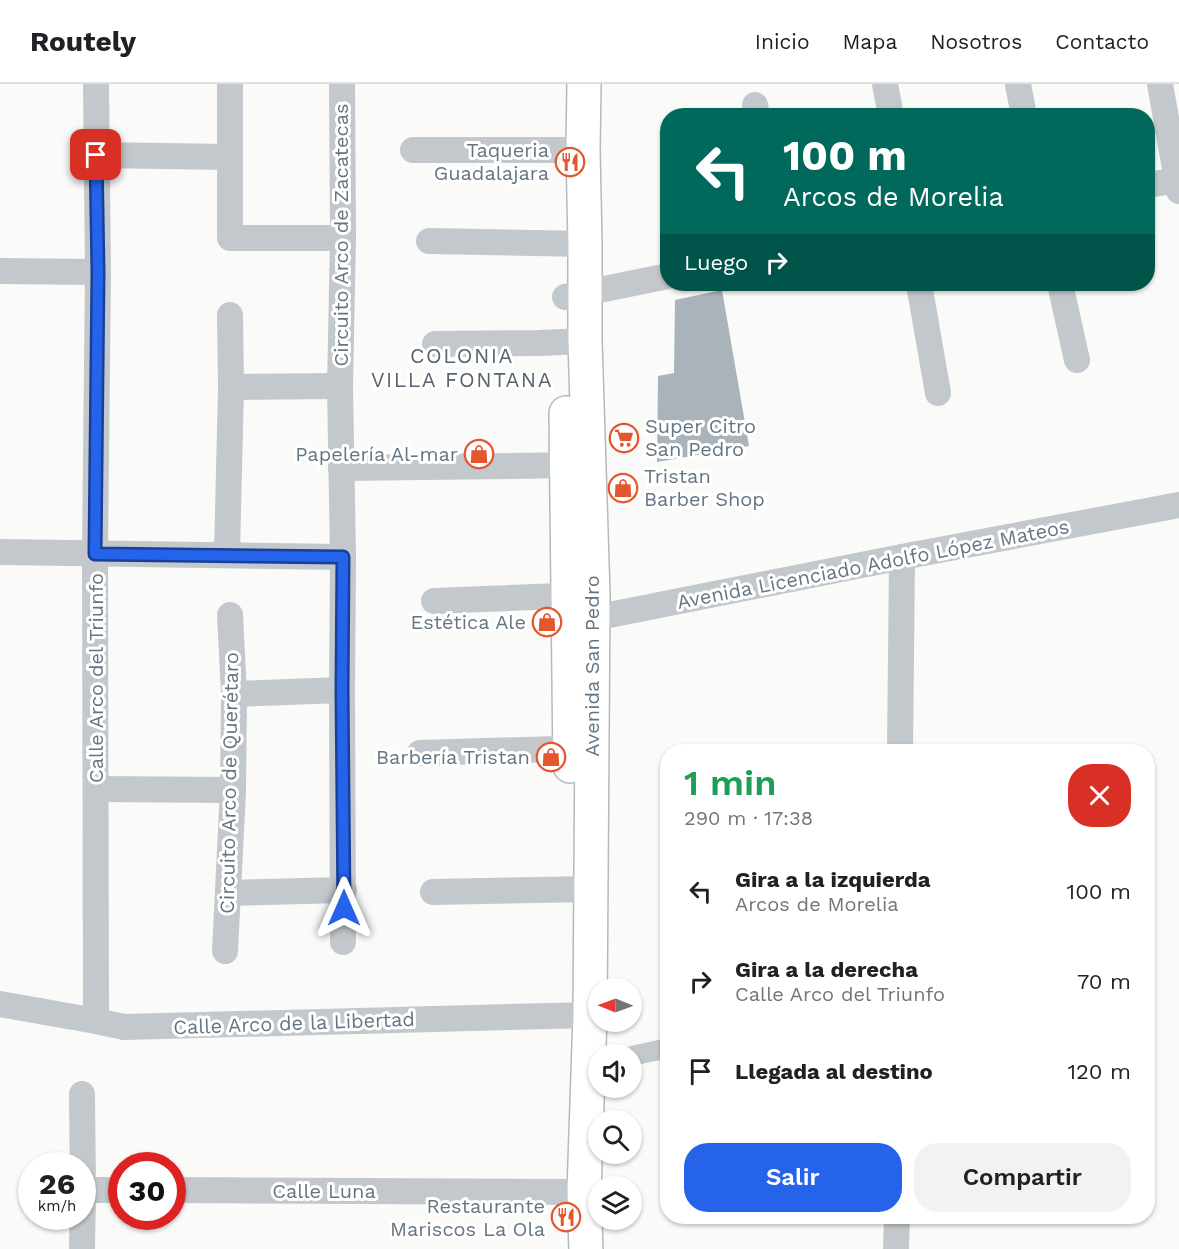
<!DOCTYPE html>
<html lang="es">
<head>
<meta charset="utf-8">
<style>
	body { margin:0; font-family:"Work Sans",sans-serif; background:#f2f2f2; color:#202124; height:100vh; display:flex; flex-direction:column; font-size:22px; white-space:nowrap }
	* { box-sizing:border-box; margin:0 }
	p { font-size:20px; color:#757577 }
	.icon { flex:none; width:33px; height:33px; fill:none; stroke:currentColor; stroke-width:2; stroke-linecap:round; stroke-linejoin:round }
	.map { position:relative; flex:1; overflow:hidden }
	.drawer { position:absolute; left:660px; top:660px; width:495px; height:480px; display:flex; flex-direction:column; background:#fff; border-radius:24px; box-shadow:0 2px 4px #0004 }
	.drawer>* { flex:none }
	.hud { position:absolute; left:660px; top:24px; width:495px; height:183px; border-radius:24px; box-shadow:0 2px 4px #0004; background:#00695c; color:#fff; overflow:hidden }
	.needle { width:39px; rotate:271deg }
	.tools { position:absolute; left:588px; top:894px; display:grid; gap:12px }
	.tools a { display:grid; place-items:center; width:54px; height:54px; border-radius:50%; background:#fff; box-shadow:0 2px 4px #0004; font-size:30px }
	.speed { position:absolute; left:18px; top:1068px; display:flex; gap:12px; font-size:30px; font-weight:700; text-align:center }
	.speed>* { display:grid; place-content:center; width:78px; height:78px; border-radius:50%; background:#fff; box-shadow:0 2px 4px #0004; line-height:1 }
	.speed small { font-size:15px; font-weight:400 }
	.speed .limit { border:9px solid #d22; background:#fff; color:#111 }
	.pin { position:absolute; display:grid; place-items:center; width:51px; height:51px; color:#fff; margin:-26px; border-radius:12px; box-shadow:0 3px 9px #0006 }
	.me { position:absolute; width:66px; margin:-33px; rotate:0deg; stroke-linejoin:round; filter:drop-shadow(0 0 4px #0008) }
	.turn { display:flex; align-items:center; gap:21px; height:126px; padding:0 24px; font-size:27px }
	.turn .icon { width:78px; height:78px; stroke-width:2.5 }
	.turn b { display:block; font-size:42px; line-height:51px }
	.then { display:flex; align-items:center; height:57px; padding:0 24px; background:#0003; gap:12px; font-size:22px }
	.round { display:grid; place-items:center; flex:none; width:63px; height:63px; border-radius:24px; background:#f2f2f2 }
	.headline { display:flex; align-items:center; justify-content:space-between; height:102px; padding:0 24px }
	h1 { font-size:36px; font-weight:600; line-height:45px; color:#1e9e55 }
	.cta { display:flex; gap:12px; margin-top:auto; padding:12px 24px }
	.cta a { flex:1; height:69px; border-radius:24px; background:#2563eb; color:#fff; font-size:24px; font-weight:600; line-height:69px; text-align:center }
	.cta a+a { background:#f2f2f2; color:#202124 }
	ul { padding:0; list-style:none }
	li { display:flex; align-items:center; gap:18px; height:90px; padding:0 24px }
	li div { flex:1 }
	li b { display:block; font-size:22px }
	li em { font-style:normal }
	header { display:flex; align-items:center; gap:36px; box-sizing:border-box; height:84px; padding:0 30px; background:#fff; border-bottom:2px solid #e0e0e0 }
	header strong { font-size:28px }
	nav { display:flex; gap:33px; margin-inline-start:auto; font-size:21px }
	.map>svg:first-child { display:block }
	.building { fill:#aab3b9 }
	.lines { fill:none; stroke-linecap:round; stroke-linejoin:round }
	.secondary-casing { stroke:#b3babf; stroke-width:36 }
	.pedestrian { stroke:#c3c8cc; stroke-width:20 }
	.minor { stroke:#c3c8cc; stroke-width:26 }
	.secondary { stroke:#fff; stroke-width:33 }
	.route-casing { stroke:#184099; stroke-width:15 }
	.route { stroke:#2563eb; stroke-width:10 }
	.labels { text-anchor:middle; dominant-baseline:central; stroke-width:6; stroke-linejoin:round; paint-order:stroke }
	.poi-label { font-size:20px; fill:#657683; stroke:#fff; text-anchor:end }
	.street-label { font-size:20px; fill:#657683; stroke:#fff }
	.neighbourhood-label { font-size:21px; letter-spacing:1.5px; fill:#57646e; stroke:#fff }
</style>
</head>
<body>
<header>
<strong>Routely</strong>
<nav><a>Inicio</a><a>Mapa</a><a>Nosotros</a><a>Contacto</a></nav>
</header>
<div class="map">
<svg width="1179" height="1165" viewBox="0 0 1179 1165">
	<rect width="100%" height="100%" fill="#fafaf8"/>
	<polygon class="building" points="722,206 749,362 657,378 658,292 674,289 675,216"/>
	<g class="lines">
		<g class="secondary-casing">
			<g id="secondary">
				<polyline points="584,0 583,66 585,160 585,257 593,511 590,931 584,1108 586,1165"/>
				<polyline points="566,329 570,682"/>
			</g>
		</g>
		<polyline class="pedestrian" points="632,972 668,964"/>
		<g class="minor">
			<polyline points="96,0 98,188 95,469 96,937"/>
			<polyline points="230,0 230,154 343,154"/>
			<polyline points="342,0 343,154 340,302 343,473 342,606 343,858"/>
			<polyline points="885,0 891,32"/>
			<polyline points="1018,0 1024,32"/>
			<polyline points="1160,0 1179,107"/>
			<polyline points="755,21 757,32"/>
			<polyline points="413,66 583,66"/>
			<polyline points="96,71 229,73"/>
			<polyline points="1148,101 1177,96"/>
			<polyline points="429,157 585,160"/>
			<polyline points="0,187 98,188"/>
			<polyline points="919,200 938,309"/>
			<polyline points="1060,200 1077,276"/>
			<polyline points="565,213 668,192"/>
			<polyline points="435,260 539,259 585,257"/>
			<polyline points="231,303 340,302"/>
			<polyline points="341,384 583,381"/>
			<polyline points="0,468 343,473"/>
			<polyline points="227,470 231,303 230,231"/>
			<polyline points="434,517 587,511"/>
			<polyline points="574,538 902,473 1179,421"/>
			<polyline points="234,610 342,606"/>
			<polyline points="900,668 902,473"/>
			<polyline points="420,669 588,664"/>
			<polyline points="96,705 233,706"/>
			<polyline points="433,808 592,805"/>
			<polyline points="228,809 344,806"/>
			<polyline points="225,867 233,706 234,610 230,531"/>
			<polyline points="0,920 96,937 124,943 590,931"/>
			<polyline points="83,1106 122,1106"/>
			<polyline points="172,1106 584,1108"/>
			<polyline points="82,1165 83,1106 82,1010"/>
			<polyline points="896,1165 897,1132"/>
		</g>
		<use href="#secondary" class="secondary"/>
	</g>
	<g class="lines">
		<g class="route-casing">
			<polyline id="route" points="96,71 98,188 95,470 343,473 342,606 344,824"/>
		</g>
		<use href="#route" class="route"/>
	</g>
	<defs>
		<g id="restaurant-ring" transform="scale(1.5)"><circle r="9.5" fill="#fff" stroke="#e4572e" stroke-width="1.5"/><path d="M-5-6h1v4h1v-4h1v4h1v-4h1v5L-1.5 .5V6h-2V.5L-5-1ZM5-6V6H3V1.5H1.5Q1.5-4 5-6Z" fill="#e4572e"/></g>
		<g id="supermarket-ring" transform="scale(1.5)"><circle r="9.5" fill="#fff" stroke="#e4572e" stroke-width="1.5"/><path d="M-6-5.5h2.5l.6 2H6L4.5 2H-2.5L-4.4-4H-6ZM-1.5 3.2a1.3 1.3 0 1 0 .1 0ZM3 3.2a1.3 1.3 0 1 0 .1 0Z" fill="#e4572e"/></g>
		<g id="shop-ring" transform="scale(1.5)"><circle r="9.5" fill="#fff" stroke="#e4572e" stroke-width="1.5"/><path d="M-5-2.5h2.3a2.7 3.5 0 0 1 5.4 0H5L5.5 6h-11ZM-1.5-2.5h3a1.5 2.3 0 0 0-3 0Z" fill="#e4572e"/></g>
	</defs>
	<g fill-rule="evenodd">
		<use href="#restaurant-ring" x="570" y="78"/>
		<use href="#supermarket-ring" x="624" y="354"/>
		<use href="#shop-ring" x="479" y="370"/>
		<use href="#shop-ring" x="623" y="404"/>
		<use href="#shop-ring" x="547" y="538"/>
		<use href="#shop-ring" x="551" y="673"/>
		<use href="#restaurant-ring" x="566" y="1133"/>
	</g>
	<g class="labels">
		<g class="poi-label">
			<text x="549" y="66">Taqueria<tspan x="549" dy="23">Guadalajara</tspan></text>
			<text x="645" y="342" text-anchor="start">Super Citro<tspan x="645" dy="23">San Pedro</tspan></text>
			<text x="458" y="370">Papelería Al-mar</text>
			<text x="644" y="392" text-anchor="start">Tristan<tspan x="644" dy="23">Barber Shop</tspan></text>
			<text x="526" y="538">Estética Ale</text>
			<text x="530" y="673">Barbería Tristan</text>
			<text x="545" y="1122">Restaurante<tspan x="545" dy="23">Mariscos La Ola</tspan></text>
		</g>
		<g class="street-label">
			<text transform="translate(341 151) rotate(-90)">Circuito Arco de Zacatecas</text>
			<text transform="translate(873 480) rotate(-11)">Avenida Licenciado Adolfo López Mateos</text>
			<text transform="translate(592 582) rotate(-90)">Avenida San Pedro</text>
			<text transform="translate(96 594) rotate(-90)">Calle Arco del Triunfo</text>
			<text transform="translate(229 699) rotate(-89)">Circuito Arco de Querétaro</text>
			<text transform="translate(294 939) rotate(-2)">Calle Arco de la Libertad</text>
			<text x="324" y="1107">Calle Luna</text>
		</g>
		<g class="neighbourhood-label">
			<text x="462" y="271">COLONIA<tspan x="462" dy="24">VILLA FONTANA</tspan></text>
		</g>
	</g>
</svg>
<div class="tools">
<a><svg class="needle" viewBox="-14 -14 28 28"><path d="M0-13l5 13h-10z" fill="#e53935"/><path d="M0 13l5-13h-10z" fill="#757577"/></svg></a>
<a><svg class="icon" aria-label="sound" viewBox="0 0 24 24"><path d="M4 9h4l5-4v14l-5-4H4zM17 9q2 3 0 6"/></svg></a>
<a><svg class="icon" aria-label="search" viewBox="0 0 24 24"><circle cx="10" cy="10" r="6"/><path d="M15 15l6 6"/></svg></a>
<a><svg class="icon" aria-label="layers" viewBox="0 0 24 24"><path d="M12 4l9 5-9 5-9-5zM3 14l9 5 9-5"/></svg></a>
</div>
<div class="speed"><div>26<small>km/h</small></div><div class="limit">30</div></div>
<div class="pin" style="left:96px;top:71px;background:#d93025"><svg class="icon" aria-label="arrive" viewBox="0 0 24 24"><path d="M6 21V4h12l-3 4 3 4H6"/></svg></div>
<svg class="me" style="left:344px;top:824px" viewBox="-20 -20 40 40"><path d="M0-17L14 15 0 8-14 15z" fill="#2563eb" stroke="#fff" stroke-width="4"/></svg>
<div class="hud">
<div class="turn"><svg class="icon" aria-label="left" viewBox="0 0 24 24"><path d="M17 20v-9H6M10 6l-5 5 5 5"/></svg><div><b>100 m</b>Arcos de Morelia</div></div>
<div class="then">Luego<svg class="icon" aria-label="right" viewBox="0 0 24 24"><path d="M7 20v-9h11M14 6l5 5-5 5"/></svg></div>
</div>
<section class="drawer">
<div class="headline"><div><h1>1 min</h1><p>290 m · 17:38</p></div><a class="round" style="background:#d93025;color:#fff"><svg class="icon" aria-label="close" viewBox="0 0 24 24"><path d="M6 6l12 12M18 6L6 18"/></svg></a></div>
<ul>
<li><svg class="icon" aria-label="left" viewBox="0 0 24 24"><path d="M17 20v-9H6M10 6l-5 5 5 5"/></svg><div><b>Gira a la izquierda</b><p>Arcos de Morelia</p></div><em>100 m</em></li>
<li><svg class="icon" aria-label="right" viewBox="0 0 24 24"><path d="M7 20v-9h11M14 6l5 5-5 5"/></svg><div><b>Gira a la derecha</b><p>Calle Arco del Triunfo</p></div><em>70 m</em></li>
<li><svg class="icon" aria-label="arrive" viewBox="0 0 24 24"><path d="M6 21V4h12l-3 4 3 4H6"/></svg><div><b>Llegada al destino</b></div><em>120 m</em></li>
</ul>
<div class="cta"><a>Salir</a><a>Compartir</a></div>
</section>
</div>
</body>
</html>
